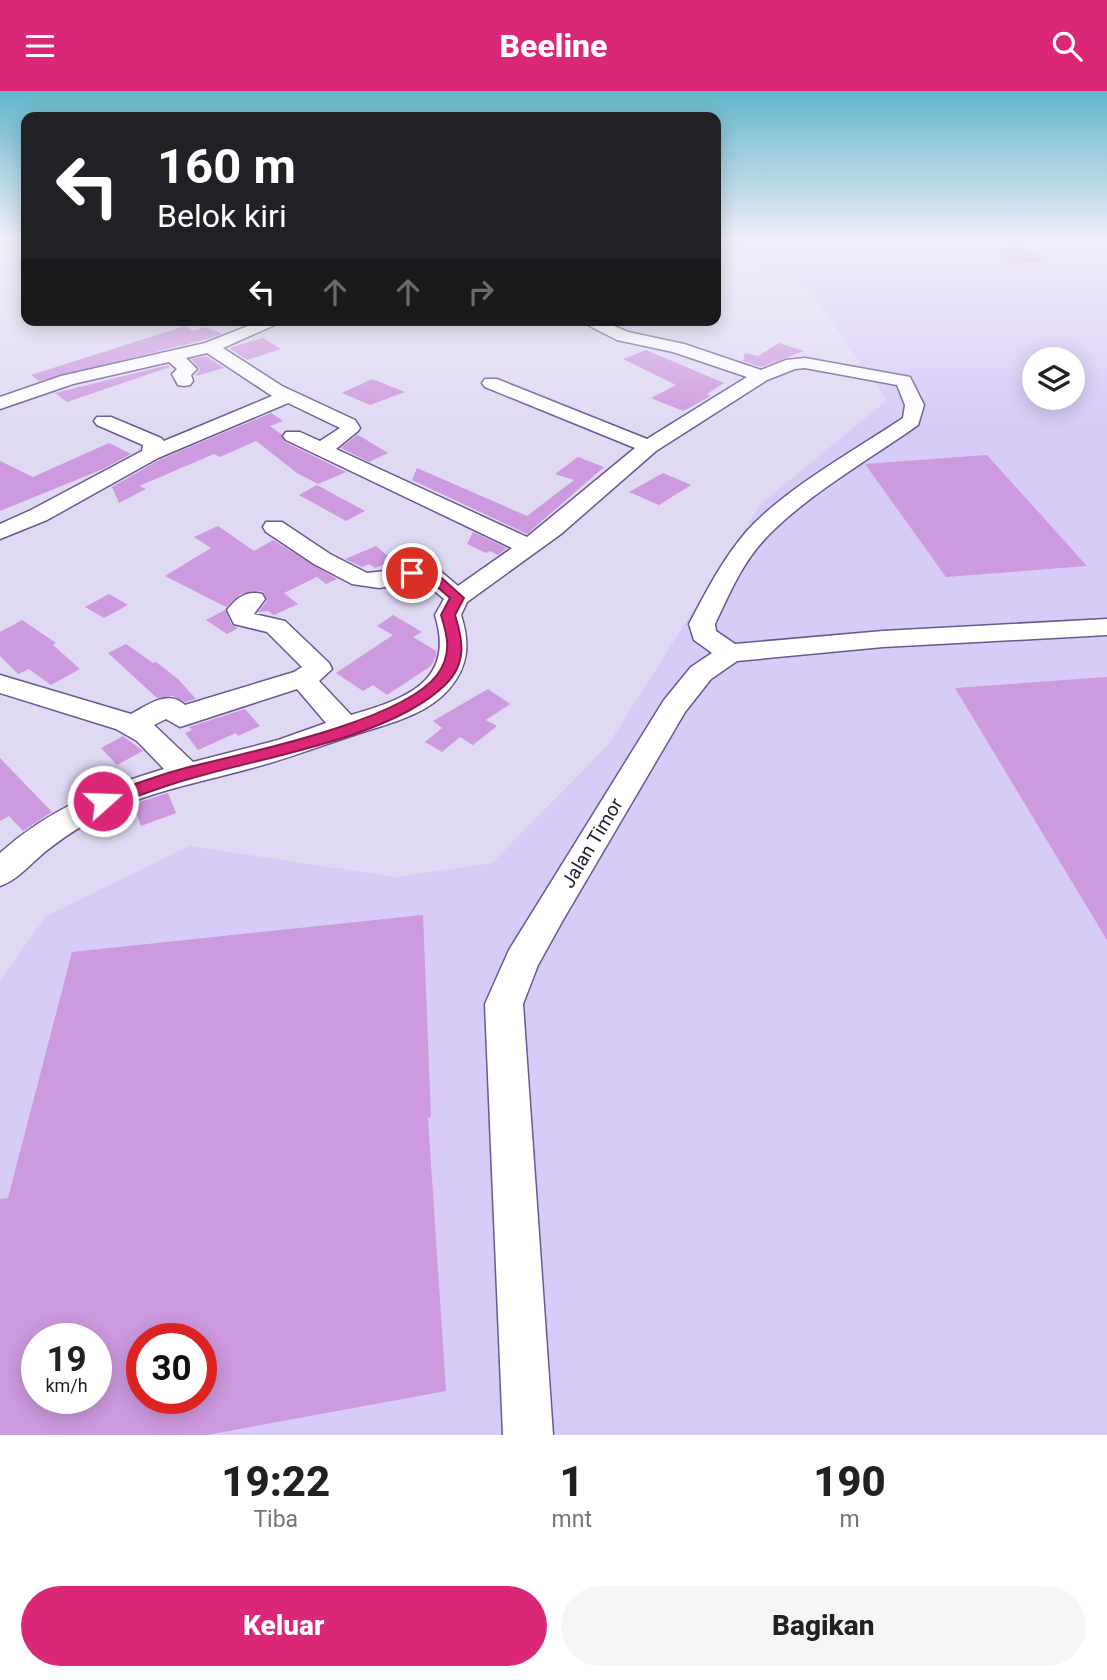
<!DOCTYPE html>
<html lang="id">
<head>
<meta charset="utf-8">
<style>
	body { margin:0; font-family:Roboto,sans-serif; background:#f6f6f6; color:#202124; height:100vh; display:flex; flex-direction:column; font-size:26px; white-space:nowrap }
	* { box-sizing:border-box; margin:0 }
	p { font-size:23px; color:#757577 }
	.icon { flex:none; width:38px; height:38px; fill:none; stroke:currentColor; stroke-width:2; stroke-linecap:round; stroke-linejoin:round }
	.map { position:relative; height:1344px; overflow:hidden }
	.details { display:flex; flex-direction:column; background:#fff; flex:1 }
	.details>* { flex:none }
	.top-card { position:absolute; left:21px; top:21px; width:700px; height:214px; border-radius:14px; box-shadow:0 4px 18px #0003; background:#202124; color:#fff; overflow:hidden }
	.fabs { position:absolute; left:1022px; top:256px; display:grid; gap:14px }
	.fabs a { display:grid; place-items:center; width:63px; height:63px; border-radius:50%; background:#fff; box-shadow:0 4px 18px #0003; font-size:35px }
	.speed { position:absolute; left:21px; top:1232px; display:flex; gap:14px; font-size:35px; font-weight:700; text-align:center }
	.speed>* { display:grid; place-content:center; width:91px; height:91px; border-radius:50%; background:#fff; box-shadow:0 4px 18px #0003; line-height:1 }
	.speed small { font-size:18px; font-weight:400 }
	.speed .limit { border:10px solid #d22; background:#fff; color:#111 }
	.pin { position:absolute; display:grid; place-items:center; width:60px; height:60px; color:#fff; margin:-30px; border:4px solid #fff; border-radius:50%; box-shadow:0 2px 7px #0007 }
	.me { position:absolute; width:77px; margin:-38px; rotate:70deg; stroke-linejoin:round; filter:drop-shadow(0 0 5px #0008) }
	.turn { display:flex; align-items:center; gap:24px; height:147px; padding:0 21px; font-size:32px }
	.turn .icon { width:91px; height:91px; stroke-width:2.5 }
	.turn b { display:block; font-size:49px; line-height:60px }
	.lanes { display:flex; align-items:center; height:66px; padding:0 21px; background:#0003; justify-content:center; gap:35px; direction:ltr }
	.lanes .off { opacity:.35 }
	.eta { display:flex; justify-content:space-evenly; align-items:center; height:119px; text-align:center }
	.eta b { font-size:42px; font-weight:800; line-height:49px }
	.primary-button { display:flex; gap:14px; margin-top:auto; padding:14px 21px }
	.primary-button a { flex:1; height:80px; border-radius:42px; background:#db2777; color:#fff; font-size:28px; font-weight:800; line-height:80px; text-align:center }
	.primary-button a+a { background:#f6f6f6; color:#202124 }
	header { display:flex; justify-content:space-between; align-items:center; height:91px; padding:0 21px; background:#db2777; color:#fff; font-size:32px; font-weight:800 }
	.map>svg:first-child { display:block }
	.built { fill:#d7cbf8; fill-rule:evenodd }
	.building { fill:#cd99df; fill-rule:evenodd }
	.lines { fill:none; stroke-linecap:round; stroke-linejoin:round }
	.minor-casing { stroke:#6a5793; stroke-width:3 }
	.minor { fill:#fff; fill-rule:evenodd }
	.route { fill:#db2777; stroke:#8e194d; stroke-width:2 }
	.labels { text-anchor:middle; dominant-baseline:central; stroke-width:6; stroke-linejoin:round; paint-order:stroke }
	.street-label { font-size:19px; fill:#28213a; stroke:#fff }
</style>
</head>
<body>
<header><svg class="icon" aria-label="menu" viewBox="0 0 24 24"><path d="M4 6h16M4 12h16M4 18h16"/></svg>Beeline<svg class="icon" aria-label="search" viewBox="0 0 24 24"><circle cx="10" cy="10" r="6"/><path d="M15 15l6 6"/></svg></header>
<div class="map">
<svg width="1107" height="1344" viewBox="0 0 1107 1344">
	<rect width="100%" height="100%" fill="#e0d9f4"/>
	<path class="built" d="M716 149H1107V1344H0V890L46 825 190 755 396 786 492 772 608 654 760 414 887 309 810 201ZM1034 268H1073V306H1034ZM37 1248H96V1307H37ZM142 1248H201V1307H142Z"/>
	<g class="building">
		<polygon points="1024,155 1045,170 1013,172 993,156"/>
		<polygon points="185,235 194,240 206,236 222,243 204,249 39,290 31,284"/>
		<polygon points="263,247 281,258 247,269 229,257"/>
		<polygon points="779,252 804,260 761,276 743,270 745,262 758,265"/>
		<polygon points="646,259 724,292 707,303 711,305 683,320 651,307 676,294 623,268"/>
		<polygon points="206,265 224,277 196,285 200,278 191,268"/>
		<polygon points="168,274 170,276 67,311 55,302"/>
		<polygon points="372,288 405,301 370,314 342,302"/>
		<polygon points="271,322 283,330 270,335 281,343 285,351 346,381 318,393 297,382 256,350 220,366 214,363 139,395 146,398 119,412 112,396 159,369"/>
		<polygon points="357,344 358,344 388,362 369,371 341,357"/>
		<polygon points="109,352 131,363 103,378 0,420 0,370 33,386"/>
		<polygon points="987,364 1087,475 946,486 865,373"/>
		<polygon points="578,366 604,376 527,443 412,389 417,377 527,425 574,389 555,383"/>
		<polygon points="663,382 691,394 659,414 629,401"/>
		<polygon points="317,394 365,420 346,430 299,404"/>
		<polygon points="218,435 254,460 273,449 337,488 326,493 317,486 284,502 298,513 274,524 268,520 258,521 267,510 262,500 241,503 226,516 165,485 211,457 194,446"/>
		<polygon points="473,441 507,457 498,464 490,460 486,462 467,453"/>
		<polygon points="376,455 393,469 375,477 369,473 362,476 345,468"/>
		<polygon points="109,503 128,514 104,527 85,516"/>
		<polygon points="225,519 232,534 238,537 227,543 206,529"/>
		<polygon points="393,524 422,541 413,546 436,560 436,565 431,575 387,604 373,594 363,600 336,582 393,544 377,535"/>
		<polygon points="22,529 56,552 53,554 80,578 51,594 29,578 18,583 0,565 0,541"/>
		<polygon points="126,553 153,572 156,571 178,588 196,608 185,611 173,605 157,607 108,562"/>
		<polygon points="1107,586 1107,849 955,597"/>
		<polygon points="488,598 510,613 486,629 497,635 473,654 460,646 442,661 425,651 442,637 433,630"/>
		<polygon points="245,618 260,635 238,645 236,642 198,659 185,642 192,639 189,636"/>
		<polygon points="123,645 143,660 117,674 101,657"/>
		<polygon points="0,667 52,721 23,740 9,725 0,730"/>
		<polygon points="168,702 176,722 141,735 133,713"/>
		<path d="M423 824 431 1026 428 1027 446 1300 207 1344H0V1108L8 1107 72 861ZM37 1248H96V1307H37ZM142 1248H201V1307H142Z"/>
	</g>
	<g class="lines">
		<g class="minor-casing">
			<path id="minor" d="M263 229H286L223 257 282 295 355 329 360 337 358 340 336 358 527 446 635 357 485 296 482 292 485 288H497L647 348 747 286 673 261 617 249 578 229H600L628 241 684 253 761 279 786 269 805 267 910 286 924 314 918 334C869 369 803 406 763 450 741 474 729 504 715 533L716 540 735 553 883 540 1107 528V544L883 556 737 570 711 588 685 621 563 829 538 874 523 913 553 1344H503L485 913 509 859 664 609 691 576 712 562 694 549 689 533C706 501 722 469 746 441 783 399 855 359 903 327L905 314 897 294 805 277 795 278 767 289 656 360 561 443 467 511 461 524C470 552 469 575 449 598 426 625 386 633 354 644 320 655 287 668 252 677 209 689 165 697 124 714 96 725 70 741 46 760 31 772 18 789 0 795V762C48 719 103 696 164 678L137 650 116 638 0 602V584L131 623C148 614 168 598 185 614L294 581 302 576 267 541 234 533 227 519C236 507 247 499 262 503L265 508 254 523 285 530 329 572 332 578 319 590 351 624C405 608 456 591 435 524L444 508 423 490 379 497 352 493 314 473 266 441 263 436 266 431H282L330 463 367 482 422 476 439 479 458 495 512 457 286 349 283 345 286 341H300L320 350 340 337 288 312 158 367 47 429 0 448V433L31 419 142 360 143 354 97 334 94 330 97 326H111L161 347 164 350 272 305 207 262 186 267 197 278 191 284 193 290 190 294 184 295 178 294 172 283 177 278 169 271 73 293 0 318V306L61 285 205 252ZM297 598 326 632 278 649 193 671 154 634 166 628 180 636Z"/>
		</g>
		<use href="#minor" class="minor"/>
	</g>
	<linearGradient id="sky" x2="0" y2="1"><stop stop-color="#62b5ca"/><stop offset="0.44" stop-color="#f1eefa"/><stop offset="1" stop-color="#f1eefa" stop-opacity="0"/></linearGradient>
	<rect width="1107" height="337" fill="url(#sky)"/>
	<path class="route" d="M412 478 435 481 464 507 455 524C463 549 467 572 446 593 392 647 262 666 189 688 160 696 132 708 103 716L97 715 95 710 97 706C128 696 158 684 189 676 246 662 402 630 437 584 452 564 448 546 441 524L450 507 427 487 407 485V479Z"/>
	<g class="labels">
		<g class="street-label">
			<text transform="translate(592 752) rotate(-59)">Jalan Timor</text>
		</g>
	</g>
</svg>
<div class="fabs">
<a><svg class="icon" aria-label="layers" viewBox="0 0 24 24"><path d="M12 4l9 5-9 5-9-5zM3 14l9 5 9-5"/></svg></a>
</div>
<div class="speed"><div>19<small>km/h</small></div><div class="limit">30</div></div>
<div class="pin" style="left:412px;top:482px;background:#d93025"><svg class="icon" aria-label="arrive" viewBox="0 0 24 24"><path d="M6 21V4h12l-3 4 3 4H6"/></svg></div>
<svg class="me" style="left:103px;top:710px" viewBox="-20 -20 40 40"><circle r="17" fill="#db2777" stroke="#fff" stroke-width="3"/><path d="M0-11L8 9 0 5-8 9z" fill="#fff"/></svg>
<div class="top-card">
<div class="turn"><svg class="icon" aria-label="left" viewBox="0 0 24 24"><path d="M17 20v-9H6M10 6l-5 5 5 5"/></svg><div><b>160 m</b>Belok kiri</div></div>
<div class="lanes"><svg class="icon" aria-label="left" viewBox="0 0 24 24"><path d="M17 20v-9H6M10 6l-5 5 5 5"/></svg><svg class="icon off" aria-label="ahead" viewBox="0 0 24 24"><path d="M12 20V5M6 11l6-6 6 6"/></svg><svg class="icon off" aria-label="ahead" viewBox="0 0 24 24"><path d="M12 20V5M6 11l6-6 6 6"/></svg><svg class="icon off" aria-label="right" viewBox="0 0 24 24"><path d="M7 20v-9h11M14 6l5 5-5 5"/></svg></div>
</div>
</div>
<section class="details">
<div class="eta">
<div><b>19:22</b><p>Tiba</p></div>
<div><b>1</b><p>mnt</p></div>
<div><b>190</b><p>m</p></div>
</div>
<div class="primary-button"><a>Keluar</a><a>Bagikan</a></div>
</section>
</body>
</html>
